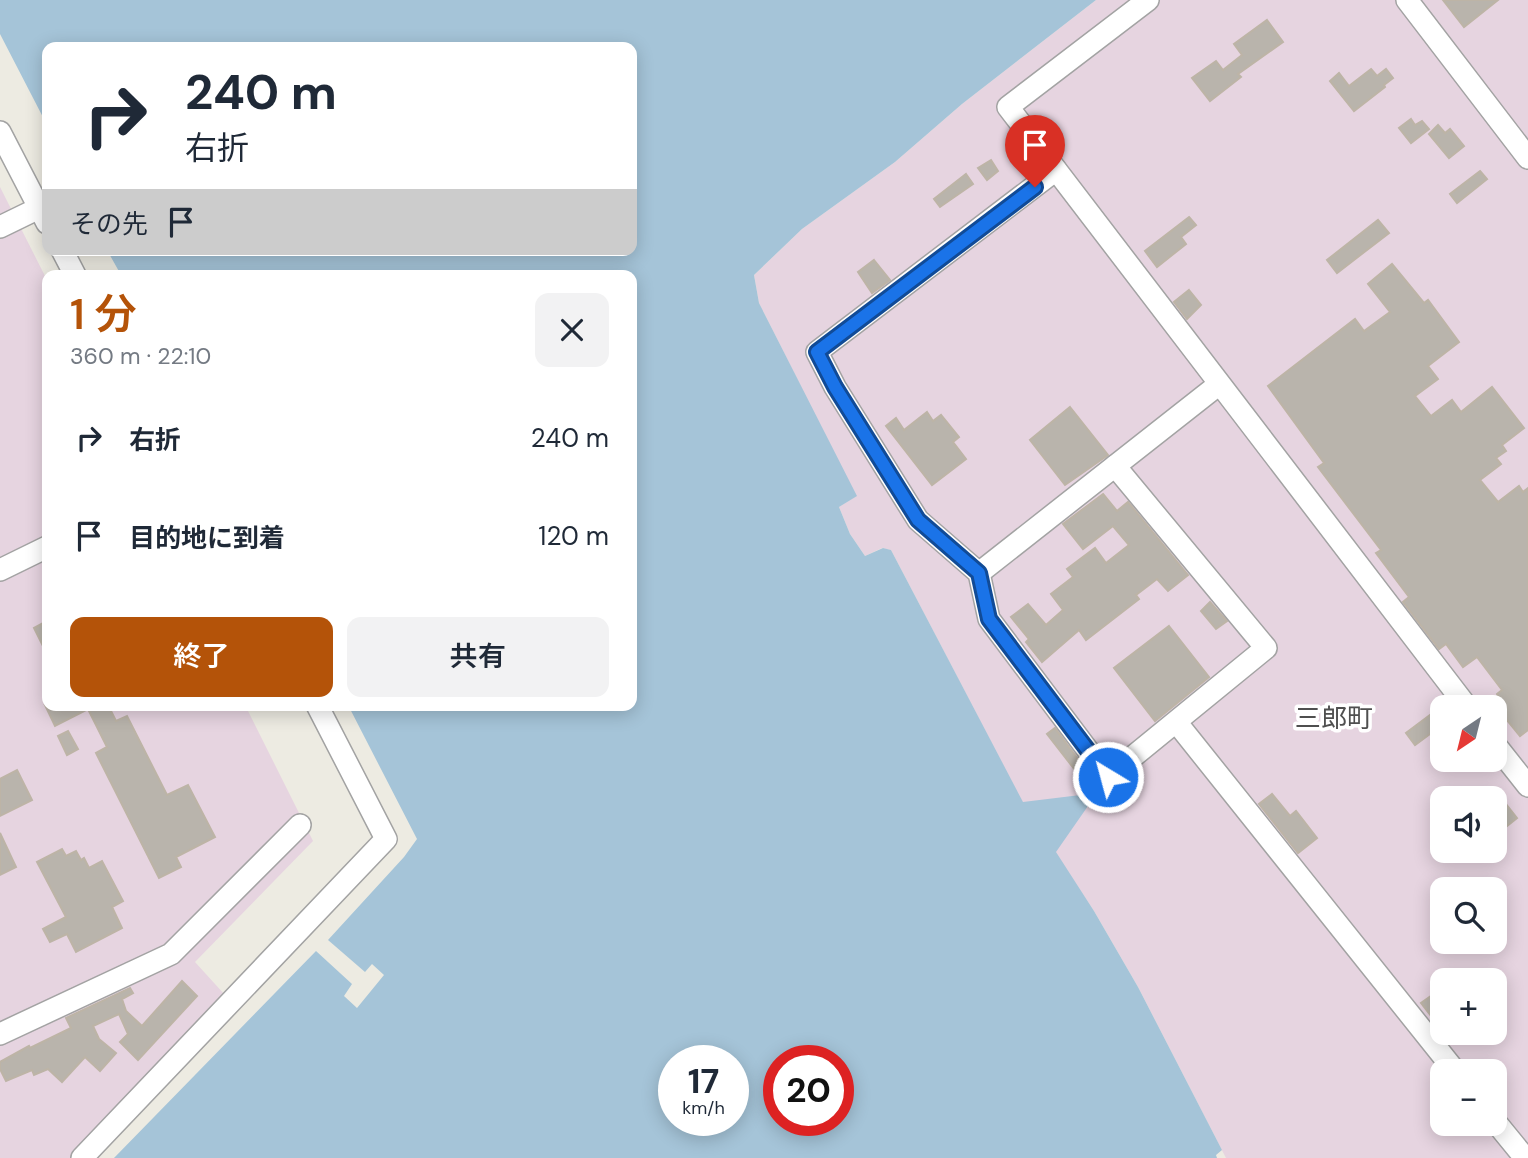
<!DOCTYPE html>
<html lang="ja">
<head>
<meta charset="utf-8">
<style>
	body { margin:0; font-family:"DM Sans","Noto Sans JP",sans-serif; background:#f2f2f3; color:#1f2937; height:100vh; display:flex; flex-direction:column; font-size:26px; white-space:nowrap }
	* { box-sizing:border-box; margin:0 }
	p { font-size:23px; color:#747a83 }
	.icon { flex:none; width:38px; height:38px; fill:none; stroke:currentColor; stroke-width:2; stroke-linecap:round; stroke-linejoin:round }
	.map { position:relative; flex:1; overflow:hidden }
	.side { position:absolute; left:42px; top:270px; width:595px; height:441px; display:flex; flex-direction:column; background:#fff; border-radius:14px; box-shadow:0 4px 18px #0003 }
	.side>* { flex:none }
	.top-card { position:absolute; left:42px; top:42px; width:595px; height:214px; border-radius:14px; box-shadow:0 4px 18px #0003; background:#fff; color:#1f2937; overflow:hidden }
	.needle { width:46px; rotate:215deg }
	.controls { position:absolute; left:1430px; top:695px; display:grid; gap:14px }
	.controls a { display:grid; place-items:center; width:77px; height:77px; border-radius:14px; background:#fff; box-shadow:0 4px 18px #0003; font-size:35px }
	.speed { position:absolute; left:658px; top:1045px; display:flex; gap:14px; font-size:35px; font-weight:700; text-align:center }
	.speed>* { display:grid; place-content:center; width:91px; height:91px; border-radius:50%; background:#fff; box-shadow:0 4px 18px #0003; line-height:1 }
	.speed small { font-size:18px; font-weight:400 }
	.speed .limit { border:10px solid #d22; background:#fff; color:#111 }
	.pin { position:absolute; display:grid; place-items:center; width:60px; height:60px; color:#fff; margin:-72px -30px; border-radius:50% 50% 50% 0; rotate:-45deg; box-shadow:0 0 7px #0007 }
	.pin .icon { rotate:45deg }
	.me { position:absolute; width:77px; margin:-38px; rotate:323deg; stroke-linejoin:round; filter:drop-shadow(0 0 5px #0008) }
	.turn { display:flex; align-items:center; gap:24px; height:147px; padding:0 28px; font-size:32px }
	.turn .icon { width:91px; height:91px; stroke-width:2.5 }
	.turn b { display:block; font-size:49px; line-height:60px }
	.then { display:flex; align-items:center; height:66px; padding:0 28px; background:#0003; gap:14px; font-size:26px }
	.round { display:grid; place-items:center; flex:none; width:74px; height:74px; border-radius:14px; background:#f2f2f3 }
	.overview { display:flex; align-items:center; justify-content:space-between; height:119px; padding:0 28px }
	h1 { font-size:42px; font-weight:600; line-height:52px; color:#b45309 }
	.primary-button { display:flex; gap:14px; margin-top:auto; padding:14px 28px }
	.primary-button a { flex:1; height:80px; border-radius:14px; background:#b45309; color:#fff; font-size:28px; font-weight:600; line-height:80px; text-align:center }
	.primary-button a+a { background:#f2f2f3; color:#1f2937 }
	ul { padding:0; list-style:none }
	li { display:flex; align-items:center; gap:21px; height:98px; padding:0 28px }
	li div { flex:1 }
	li b { display:block; font-size:26px }
	li em { font-style:normal }
	.map>svg:first-child { display:block }
	.industrial { fill:#e6d4e0; fill-rule:evenodd }
	.water { fill:#a5c4d8; fill-rule:evenodd }
	.building { fill:#b9b4ac; stroke:#bdb4a6; stroke-width:2 }
	.lines { fill:none; stroke-linecap:round; stroke-linejoin:round }
	.minor-casing { stroke:#a3a3a3; stroke-width:24 }
	.minor { stroke:#fff; stroke-width:21 }
	.route-casing { stroke:#114b97; stroke-width:18 }
	.route { stroke:#1a73e8; stroke-width:12 }
	.labels { text-anchor:middle; dominant-baseline:central; stroke-width:7; stroke-linejoin:round; paint-order:stroke }
	.quarter-label { font-size:26px; fill:#4f4f4f; stroke:#fff }
</style>
</head>
<body>
<div class="map">
<svg width="1528" height="1158" viewBox="0 0 1528 1158">
	<rect width="100%" height="100%" fill="#edebe2"/>
	<g class="industrial">
		<path d="M1096 0H1528V1158H1226L1138 987 1094 911 1023 803 891 550 882 548 865 556 850 534 839 507 856 496 759 303 754 275 802 229 895 162 962 104ZM1442 707H1494V760H1442ZM1442 798H1494V850H1442ZM1442 889H1494V942H1442ZM1442 980H1494V1032H1442ZM1442 1071H1494V1124H1442Z"/>
		<polygon points="0,187 47,280 47,705 253,705 247,709 313,841 195,962 225,995 70,1158 0,1158"/>
	</g>
	<path class="water" d="M0 0H1096L962 104 895 162 802 229 754 275 759 303 857 496 839 507 850 534 865 556 883 548 891 550 1023 802 1097 793 1056 852 1094 911 1138 987 1222 1150 1216 1155 1217 1158H114L316 951 352 984 344 996 357 1008 384 975 372 964 365 972 328 940 404 857 417 839 348 705H632V275H121L107 250H632V47H47V125L0 34ZM674 1060H733V1120H674ZM779 1060H838V1120H779Z"/>
	<g class="building">
		<polygon points="1443,0 1498,0 1464,27"/>
		<polygon points="1267,20 1283,42 1238,74 1241,77 1210,101 1192,78 1216,61 1223,70 1242,55 1234,44"/>
		<polygon points="1371,69 1377,76 1386,69 1393,78 1384,85 1385,87 1354,111 1330,81 1339,73 1349,86"/>
		<polygon points="1411,119 1415,125 1422,121 1429,129 1411,143 1399,128"/>
		<polygon points="1438,125 1445,133 1450,129 1464,146 1449,158 1429,134"/>
		<polygon points="991,160 998,171 987,180 978,168"/>
		<polygon points="1480,171 1487,179 1457,203 1450,194"/>
		<polygon points="966,174 973,184 940,207 934,199"/>
		<polygon points="1189,217 1196,225 1181,237 1186,244 1157,267 1145,251"/>
		<polygon points="1378,220 1389,233 1337,273 1327,260"/>
		<polygon points="874,260 890,280 872,293 858,272"/>
		<polygon points="1392,264 1424,303 1428,300 1459,342 1428,366 1438,379 1415,396 1431,416 1452,400 1461,412 1492,387 1524,428 1502,445 1506,451 1496,458 1501,464 1480,480 1498,502 1519,486 1523,492 1528,488 1528,730 1520,736 1493,703 1499,698 1497,694 1502,690 1477,657 1463,667 1446,644 1439,649 1403,602 1409,597 1376,553 1381,550 1318,467 1324,463 1268,386 1355,319 1364,331 1390,312 1368,284"/>
		<polygon points="1189,290 1201,305 1187,319 1174,302"/>
		<polygon points="1070,407 1108,455 1065,485 1030,440"/>
		<polygon points="927,412 933,421 941,415 959,437 953,442 966,459 932,485 886,426 896,418 904,430"/>
		<polygon points="1103,494 1117,511 1128,502 1188,575 1168,591 1157,579 1136,595 1139,599 1086,640 1079,630 1042,662 1026,642 1029,639 1011,617 1028,604 1046,625 1063,610 1051,594 1073,577 1067,569 1095,548 1106,563 1129,545 1113,526 1083,549 1063,524"/>
		<polygon points="1210,602 1227,621 1216,629 1201,611"/>
		<polygon points="47,621 47,654 34,628"/>
		<polygon points="1169,626 1209,677 1155,721 1114,668"/>
		<polygon points="45,705 108,705 116,721 127,716 167,795 188,785 215,837 176,857 181,867 159,878 96,753 107,747 88,709 55,726"/>
		<polygon points="1442,706 1442,725 1415,745 1406,733"/>
		<polygon points="1055,728 1089,774 1082,779 1047,734"/>
		<polygon points="68,731 78,749 67,755 58,736"/>
		<polygon points="17,770 32,800 0,816 0,779"/>
		<polygon points="1272,794 1290,816 1296,811 1317,838 1298,853 1259,804"/>
		<polygon points="1506,804 1517,818 1507,826 1496,811"/>
		<polygon points="0,833 16,867 0,875"/>
		<polygon points="62,849 66,856 76,851 81,860 84,858 89,868 102,861 123,901 112,907 122,928 76,952 67,934 50,942 43,929 66,917 37,862"/>
		<polygon points="182,981 197,996 138,1060 120,1042 128,1034 119,1014 93,1026 99,1039 116,1053 100,1071 85,1057 62,1082 48,1069 34,1075 32,1070 6,1081 0,1069 0,1062 29,1046 30,1048 71,1028 66,1018 130,988 133,993 122,999 126,1011 142,1026"/>
		<polygon points="1435,993 1442,1002 1442,1016 1435,1021 1421,1003"/>
	</g>
	<g class="lines">
		<g class="minor-casing">
			<g id="minor">
				<polyline points="1148,0 1008,107 1467,707"/>
				<polyline points="1407,0 1528,158"/>
				<polyline points="0,132 47,223"/>
				<polyline points="1056,170 817,352 835,387 918,520 979,573 989,619 1108,777 1266,648 1115,466"/>
				<polyline points="0,227 39,208"/>
				<polyline points="62,250 75,275"/>
				<polyline points="0,570 47,547"/>
				<polyline points="979,573 1218,385"/>
				<polyline points="1177,723 1455,1071"/>
				<polyline points="1494,743 1528,786"/>
				<polyline points="0,1034 171,954 300,825"/>
				<polyline points="1494,1120 1525,1158"/>
				<polyline points="82,1158 386,839 317,705"/>
			</g>
		</g>
		<use href="#minor" class="minor"/>
	</g>
	<g class="lines">
		<g class="route-casing">
			<polyline id="route" points="1035,187 817,352 835,387 918,520 979,573 989,619 1108,777"/>
		</g>
		<use href="#route" class="route"/>
	</g>
	<g class="labels">
		<g class="quarter-label">
			<text x="1334" y="718">三郎町</text>
		</g>
	</g>
</svg>
<div class="controls">
<a><svg class="needle" viewBox="-14 -14 28 28"><path d="M0-13l5 13h-10z" fill="#e53935"/><path d="M0 13l5-13h-10z" fill="#747a83"/></svg></a>
<a><svg class="icon" aria-label="sound" viewBox="0 0 24 24"><path d="M4 9h4l5-4v14l-5-4H4zM17 9q2 3 0 6"/></svg></a>
<a><svg class="icon" aria-label="search" viewBox="0 0 24 24"><circle cx="10" cy="10" r="6"/><path d="M15 15l6 6"/></svg></a>
<a>+</a>
<a>−</a>
</div>
<div class="speed"><div>17<small>km/h</small></div><div class="limit">20</div></div>
<div class="pin" style="left:1035px;top:187px;background:#d93025"><svg class="icon" aria-label="arrive" viewBox="0 0 24 24"><path d="M6 21V4h12l-3 4 3 4H6"/></svg></div>
<svg class="me" style="left:1108px;top:777px" viewBox="-20 -20 40 40"><circle r="17" fill="#1a73e8" stroke="#fff" stroke-width="3"/><path d="M0-11L8 9 0 5-8 9z" fill="#fff"/></svg>
<div class="top-card">
<div class="turn"><svg class="icon" aria-label="right" viewBox="0 0 24 24"><path d="M7 20v-9h11M14 6l5 5-5 5"/></svg><div><b>240 m</b>右折</div></div>
<div class="then">その先<svg class="icon" aria-label="arrive" viewBox="0 0 24 24"><path d="M6 21V4h12l-3 4 3 4H6"/></svg></div>
</div>
<section class="side">
<div class="overview"><div><h1>1 分</h1><p>360 m · 22:10</p></div><a class="round"><svg class="icon" aria-label="close" viewBox="0 0 24 24"><path d="M6 6l12 12M18 6L6 18"/></svg></a></div>
<ul>
<li><svg class="icon" aria-label="right" viewBox="0 0 24 24"><path d="M7 20v-9h11M14 6l5 5-5 5"/></svg><div><b>右折</b></div><em>240 m</em></li>
<li><svg class="icon" aria-label="arrive" viewBox="0 0 24 24"><path d="M6 21V4h12l-3 4 3 4H6"/></svg><div><b>目的地に到着</b></div><em>120 m</em></li>
</ul>
<div class="primary-button"><a>終了</a><a>共有</a></div>
</section>
</div>
</body>
</html>
